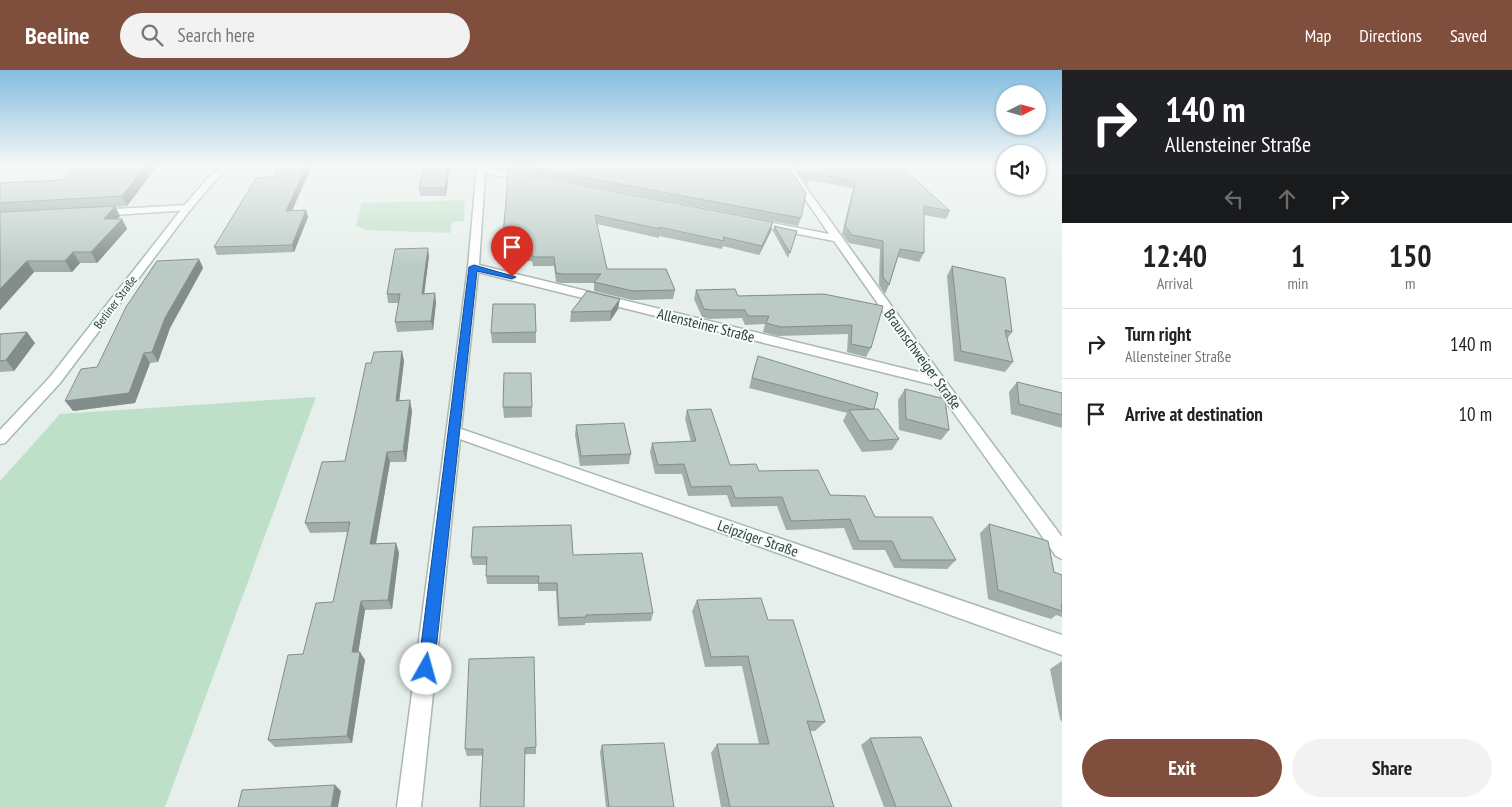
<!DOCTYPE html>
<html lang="en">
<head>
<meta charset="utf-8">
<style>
	body { margin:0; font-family:"PT Sans Narrow",sans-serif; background:#f2f2f2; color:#222; height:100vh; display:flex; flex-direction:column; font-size:19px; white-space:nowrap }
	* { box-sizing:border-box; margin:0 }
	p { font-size:16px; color:#767676 }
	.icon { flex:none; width:28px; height:28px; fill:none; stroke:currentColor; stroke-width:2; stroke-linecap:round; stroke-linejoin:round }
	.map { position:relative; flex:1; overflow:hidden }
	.panel { display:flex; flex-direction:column; background:#fff; width:450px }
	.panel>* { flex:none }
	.top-card { background:#202124; color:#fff; overflow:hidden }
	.needle { width:32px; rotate:84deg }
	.buttons { position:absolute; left:996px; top:15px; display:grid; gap:10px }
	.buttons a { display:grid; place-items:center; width:50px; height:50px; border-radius:50%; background:#fff; box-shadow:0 1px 4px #0004; font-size:25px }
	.pin { position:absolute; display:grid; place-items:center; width:42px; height:42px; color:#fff; margin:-51px -21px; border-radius:50% 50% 50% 0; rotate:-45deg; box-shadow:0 0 5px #0007 }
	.pin .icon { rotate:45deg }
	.me { position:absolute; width:55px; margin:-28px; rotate:7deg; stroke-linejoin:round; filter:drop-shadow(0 0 4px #0008) }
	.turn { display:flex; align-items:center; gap:18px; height:105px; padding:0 20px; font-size:22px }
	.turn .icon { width:65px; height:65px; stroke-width:2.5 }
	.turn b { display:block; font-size:35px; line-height:42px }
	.lanes { display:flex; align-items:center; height:48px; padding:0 20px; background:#0003; justify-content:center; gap:25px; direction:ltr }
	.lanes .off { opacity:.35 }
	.eta { display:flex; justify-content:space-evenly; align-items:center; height:85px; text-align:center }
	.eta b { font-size:30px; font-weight:600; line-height:35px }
	.action { display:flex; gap:10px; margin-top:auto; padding:10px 20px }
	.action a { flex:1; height:58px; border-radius:30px; background:#804e3d; color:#fff; font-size:20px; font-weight:600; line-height:58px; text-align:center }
	.action a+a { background:#f2f2f2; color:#222 }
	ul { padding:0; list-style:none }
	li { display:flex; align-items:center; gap:15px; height:70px; padding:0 20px; border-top:1px solid #e0e0e0 }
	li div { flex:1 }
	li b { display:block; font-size:19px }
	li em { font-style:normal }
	header { display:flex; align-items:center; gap:30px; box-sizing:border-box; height:70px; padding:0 25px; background:#804e3d; color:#fff }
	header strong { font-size:24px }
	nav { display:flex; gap:28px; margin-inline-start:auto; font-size:18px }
	.search { width:350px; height:45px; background:#f2f2f2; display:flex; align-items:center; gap:12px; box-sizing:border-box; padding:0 18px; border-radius:28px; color:#767676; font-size:19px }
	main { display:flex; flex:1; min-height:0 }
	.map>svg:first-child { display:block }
	.green { fill:#bfe0c8 }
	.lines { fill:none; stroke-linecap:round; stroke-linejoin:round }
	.street-casing { stroke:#a8b8b2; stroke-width:3 }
	.secondary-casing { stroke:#a4bbb3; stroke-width:3 }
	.street { fill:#fff; fill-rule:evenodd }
	.secondary { fill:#fff; fill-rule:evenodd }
	.wall { fill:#a1aea9 }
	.shaded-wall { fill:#838d89 }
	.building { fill:#bbcac4; stroke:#838d89 }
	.route { fill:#1a73e8; stroke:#114b97 }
	.labels { text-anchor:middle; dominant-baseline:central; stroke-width:4; stroke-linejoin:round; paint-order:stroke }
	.far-street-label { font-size:12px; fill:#24423a; stroke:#f7fbf9 }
	.street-label { font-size:15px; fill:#24423a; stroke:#f7fbf9 }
</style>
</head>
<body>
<header>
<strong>Beeline</strong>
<div class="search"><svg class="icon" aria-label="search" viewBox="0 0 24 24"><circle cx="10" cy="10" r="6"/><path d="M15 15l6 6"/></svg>Search here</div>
<nav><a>Map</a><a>Directions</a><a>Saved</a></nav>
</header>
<main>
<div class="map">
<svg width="1062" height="737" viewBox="0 0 1062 737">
	<rect width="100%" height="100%" fill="#e6efeb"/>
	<g class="green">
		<polygon points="465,130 464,151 452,152 450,163 366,160 356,156 362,133"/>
		<polygon points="316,327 165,737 0,737 0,411 60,344"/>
	</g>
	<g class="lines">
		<g class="street-casing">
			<g id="street">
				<polygon points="477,95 485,95 485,98 526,105 530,108 526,111 485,103 479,195 927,304 834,171 752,155 747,152 752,149 829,164 782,95 790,95 944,309 1062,467 1062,489 1056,486 934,315 478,202 461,359 1062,565 1062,585 460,369 421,737 397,737 468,197"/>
				<polygon points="187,135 192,138 190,140 98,146 93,143 98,140"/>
			</g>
		</g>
		<g class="secondary-casing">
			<polygon id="secondary" points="223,95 232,95 213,113 190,140 60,313 5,373 0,374 0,360 50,307 184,136 207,109"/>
		</g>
		<use href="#street" class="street"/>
		<use href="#secondary" class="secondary"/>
	</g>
	<g class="wall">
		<polygon points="158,95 127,136 115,137 120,146 118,149 122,149 127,159 97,193 80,193 72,202 34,202 0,240 0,113 63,110"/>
		<polygon points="280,95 312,95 292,140 306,140 308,147 294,182 217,185 214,177 273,107"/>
		<polygon points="424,95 450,95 446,126 420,126 419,118"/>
		<polygon points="507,95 787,95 801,148 798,156 507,100"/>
		<polygon points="792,95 899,95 950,141 946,149 924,145 924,183 919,192 898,187 889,215 885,224 879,215 880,179 849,173 842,164 853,118 809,110 807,115"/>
		<polygon points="507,120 771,161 759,185 723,176 722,179 659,166 659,168 597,154 607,199 675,220 673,229 632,230 594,221 594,213 562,213 556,212 554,196 533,196 532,191 507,191 506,185 502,185 502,176"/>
		<polygon points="774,156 797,161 788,188 773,161"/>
		<polygon points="429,186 424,224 436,232 433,260 397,262 395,252 399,233 388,233 387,224"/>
		<polygon points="199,189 203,198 170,258 158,292 150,293 135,333 73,341"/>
		<polygon points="952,196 1012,262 1007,269 1013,292 1005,302 954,291 947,206"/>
		<polygon points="696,220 738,226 824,224 871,278 866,287 847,282 848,264 778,266 763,262 765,254 745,255 742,248 709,249 702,247 694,229"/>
		<polygon points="618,239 610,251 570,252 571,242"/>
		<polygon points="536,262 536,273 492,273 491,263"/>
		<polygon points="0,264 35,273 14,301 0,302"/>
		<polygon points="758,286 874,339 899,369 892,380 862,382 843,351 847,343 749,318 755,295"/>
		<polygon points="404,291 399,331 412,341 406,392 390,392 376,474 396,473 399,483 392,539 365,540 358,582 365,590 352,673 275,677 268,670 303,584 333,532 347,462 310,463 305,453 345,391"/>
		<polygon points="531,303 532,347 504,348 503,337"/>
		<polygon points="1017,312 1062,323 1062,358 1011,344 1009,322"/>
		<polygon points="905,319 949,360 941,370 899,360 898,330"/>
		<polygon points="687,340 730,395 759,401 830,425 875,447 956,490 947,499 894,498 885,480 853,480 844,458 786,460 777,436 731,437 727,425 688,426 682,404 655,404 650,382 652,373 691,372 685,349"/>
		<polygon points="576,355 631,384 629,394 580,396 575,365"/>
		<polygon points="989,454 1054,502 1062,505 1062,547 1056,545 1051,549 988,529 980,463"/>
		<polygon points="573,485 653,543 651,551 585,553 585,555 558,556 556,521 538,521 538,514 487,514 486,506 486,495 473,495 471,487"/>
		<polygon points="697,530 768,550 825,652 815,661 810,661 834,737 721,737 711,683 717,674 759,674 742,596 705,597 692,541"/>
		<polygon points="1062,591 1062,652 1060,649 1050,599"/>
		<polygon points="870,668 952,737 884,737 861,675"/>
		<polygon points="602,675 674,737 606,737 600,682"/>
		<polygon points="536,677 536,684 467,686 465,679"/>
	</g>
	<g class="shaded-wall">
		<polygon points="146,95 158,95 127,136 122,126"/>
		<polygon points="307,95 312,95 289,148 286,141"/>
		<polygon points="448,95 450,95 446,126 445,118"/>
		<polygon points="115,136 120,146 110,159 104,149"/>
		<polygon points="306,140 308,147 294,182 292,175"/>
		<polygon points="122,149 127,159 97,193 91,182"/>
		<polygon points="773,152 771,161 759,185 762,176"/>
		<polygon points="428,178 429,186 423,233 422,224"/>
		<polygon points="73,182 80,193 72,202 65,191"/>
		<polygon points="199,189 203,198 170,258 158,292 152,282 165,248"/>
		<polygon points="27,191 34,202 0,240 0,219"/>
		<polygon points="435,223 436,232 433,260 431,251"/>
		<polygon points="620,229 618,239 610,251 611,241"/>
		<polygon points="27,262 35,273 14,301 6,290"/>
		<polygon points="402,281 404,291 398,341 396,331"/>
		<polygon points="144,283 150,293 135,333 73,341 65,331"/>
		<polygon points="410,330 412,341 406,392 403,381"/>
		<polygon points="387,382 390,392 374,484 370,474"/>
		<polygon points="396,473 399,483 392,539 388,530"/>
		<polygon points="361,531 365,540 357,591 352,582"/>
		<polygon points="360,582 365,590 352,673 347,666"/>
		<polygon points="335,715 341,721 338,737 331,737"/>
	</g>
	<g class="building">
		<polygon points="77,95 146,95 122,126 0,133 0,113 63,110"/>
		<polygon points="280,95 307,95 286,141 306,140 292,175 214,177 256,108 273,107"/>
		<polygon points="424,95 448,95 445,118 419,118"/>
		<polygon points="518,95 787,95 806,123 801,148"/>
		<polygon points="800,95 899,95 950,141 924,136 924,183 900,179 889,215 883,207 883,171 852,165 845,156 856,111 811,103 810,108"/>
		<polygon points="507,101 773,152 762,176 723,167 724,171 659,157 660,159 595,145 607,199 666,199 675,220 633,221 594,212 601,204 563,204 556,203 554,187 533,187 532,182 506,182 506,176 502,176 507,120"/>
		<polygon points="115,136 104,149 122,149 91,182 73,182 65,191 27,191 0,219 0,142"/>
		<polygon points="774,156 797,161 790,183"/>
		<polygon points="428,178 422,224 435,223 431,251 395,252 400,224 387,224 395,179"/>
		<polygon points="199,189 165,248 152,282 144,283 129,323 65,331 81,299 97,297 126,237 157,191"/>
		<polygon points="952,196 1005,208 1012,262 1005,260 1013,292 961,281"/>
		<polygon points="735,219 738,226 824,224 883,236 871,278 851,274 852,255 781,257 766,253 769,246 748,246 745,240 711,240 704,239 696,220"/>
		<polygon points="587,221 620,229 611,241 571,242"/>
		<polygon points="493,234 535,234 536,262 491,263"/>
		<polygon points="27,262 6,290 0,291 0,264"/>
		<polygon points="402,281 396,331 410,330 403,381 387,382 370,474 396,473 388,530 361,531 352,582 360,582 347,666 268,670 288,585 303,584 316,533 333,532 350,452 305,453 322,392 345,391 366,293 371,293 374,282"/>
		<polygon points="758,286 878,323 874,339 871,339 752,308"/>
		<polygon points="504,303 531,303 532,337 503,337"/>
		<polygon points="1017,312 1062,323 1062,345 1019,334"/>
		<polygon points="905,319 945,329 949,360 906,349"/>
		<polygon points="711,339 730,395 756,394 759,401 818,400 830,425 865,426 875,447 932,447 956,490 901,490 892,471 859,471 850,449 791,451 782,427 735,428 731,416 691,417 684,394 658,395 652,373 696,371 687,340"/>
		<polygon points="878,339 899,369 869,371 849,340"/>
		<polygon points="624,353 631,384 581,386 576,355"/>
		<polygon points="989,454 1048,471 1054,502 1062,505 1062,535 1061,535 1062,541 998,520"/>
		<polygon points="571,455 573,485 642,483 653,543 586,545 586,547 559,548 557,513 538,513 539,506 486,506 487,487 471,487 473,457"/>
		<polygon points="761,528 768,550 793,550 825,652 807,651 834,737 730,737 717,674 769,674 748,586 711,587 697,530"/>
		<polygon points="534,587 536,677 525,678 524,737 480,737 483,679 465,679 469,589"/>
		<polygon points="921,667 952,737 896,737 870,668"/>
		<polygon points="664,673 674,737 609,737 602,675"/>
		<polygon points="335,715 331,737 238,737 242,720"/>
	</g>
	<linearGradient id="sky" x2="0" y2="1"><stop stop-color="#84bce0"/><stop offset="0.48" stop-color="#f4f8f6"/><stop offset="1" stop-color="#f4f8f6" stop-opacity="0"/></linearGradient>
	<rect width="1062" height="198" fill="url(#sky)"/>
	<polygon class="route" points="474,195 516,207 512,209 477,201 434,599 432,604 426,607 421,604 418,599 469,197"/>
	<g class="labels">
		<g class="far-street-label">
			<text transform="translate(115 232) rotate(-53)">Berliner Straße</text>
		</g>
		<g class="street-label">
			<text transform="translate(706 255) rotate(14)">Allensteiner Straße</text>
			<text transform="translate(923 289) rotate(54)">Braunschweiger Straße</text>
			<text transform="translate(758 468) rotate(19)">Leipziger Straße</text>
		</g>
	</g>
</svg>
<div class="buttons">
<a><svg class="needle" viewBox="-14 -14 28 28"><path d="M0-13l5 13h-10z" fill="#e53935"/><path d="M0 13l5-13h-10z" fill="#767676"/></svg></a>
<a><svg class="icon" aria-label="sound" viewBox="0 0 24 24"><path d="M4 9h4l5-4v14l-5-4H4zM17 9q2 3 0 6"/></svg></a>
</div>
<div class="pin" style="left:512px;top:207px;background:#d93025"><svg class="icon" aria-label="arrive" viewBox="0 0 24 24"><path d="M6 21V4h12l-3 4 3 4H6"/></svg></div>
<svg class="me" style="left:426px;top:599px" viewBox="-20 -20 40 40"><circle r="19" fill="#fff"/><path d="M0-13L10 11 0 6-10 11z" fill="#1a73e8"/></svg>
</div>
<section class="panel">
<div class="top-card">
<div class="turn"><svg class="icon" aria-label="right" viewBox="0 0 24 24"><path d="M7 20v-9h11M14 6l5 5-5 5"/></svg><div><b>140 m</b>Allensteiner Straße</div></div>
<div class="lanes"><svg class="icon off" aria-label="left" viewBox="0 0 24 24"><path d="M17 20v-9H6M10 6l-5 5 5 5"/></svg><svg class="icon off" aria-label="ahead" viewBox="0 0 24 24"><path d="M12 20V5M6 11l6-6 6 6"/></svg><svg class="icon" aria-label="right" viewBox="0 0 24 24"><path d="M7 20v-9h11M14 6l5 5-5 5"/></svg></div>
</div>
<div class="eta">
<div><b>12:40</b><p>Arrival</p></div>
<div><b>1</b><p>min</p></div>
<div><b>150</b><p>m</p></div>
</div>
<ul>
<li><svg class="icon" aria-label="right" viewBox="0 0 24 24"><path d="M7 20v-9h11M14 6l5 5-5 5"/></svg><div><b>Turn right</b><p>Allensteiner Straße</p></div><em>140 m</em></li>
<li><svg class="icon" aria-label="arrive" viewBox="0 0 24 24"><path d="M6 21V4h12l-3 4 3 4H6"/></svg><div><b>Arrive at destination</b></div><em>10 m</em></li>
</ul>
<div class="action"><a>Exit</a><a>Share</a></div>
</section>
</main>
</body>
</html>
